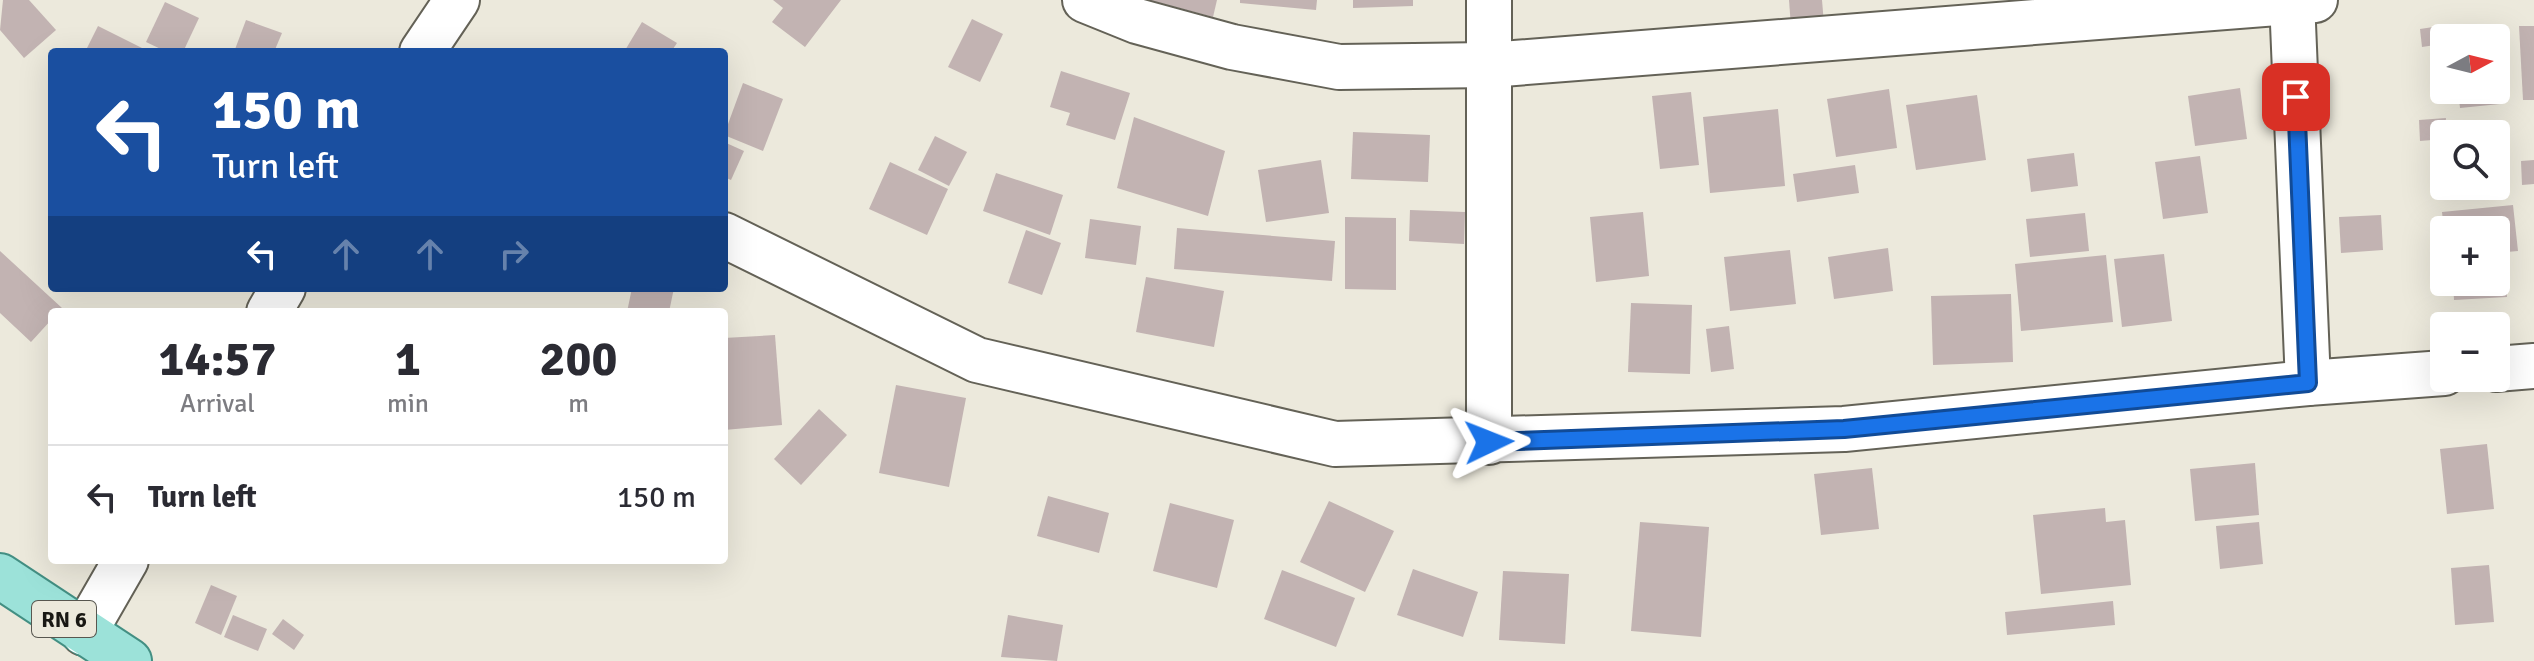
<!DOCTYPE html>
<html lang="en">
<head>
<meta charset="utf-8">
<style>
	body { margin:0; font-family:Signika,sans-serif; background:#f7f7f7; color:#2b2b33; height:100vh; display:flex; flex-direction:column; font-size:30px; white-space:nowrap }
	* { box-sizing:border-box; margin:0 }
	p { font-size:26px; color:#7c7c81 }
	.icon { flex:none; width:44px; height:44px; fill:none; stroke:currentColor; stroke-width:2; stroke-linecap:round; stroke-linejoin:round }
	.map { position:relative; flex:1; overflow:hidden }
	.drawer { position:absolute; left:48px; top:308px; width:680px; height:256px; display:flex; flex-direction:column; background:#fff; border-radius:8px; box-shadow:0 8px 32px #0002 }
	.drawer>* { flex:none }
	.banner { position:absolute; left:48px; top:48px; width:680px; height:244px; border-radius:8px; box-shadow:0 8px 32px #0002; background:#1a4fa0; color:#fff; overflow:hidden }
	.needle { width:52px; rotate:83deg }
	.fabs { position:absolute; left:2430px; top:24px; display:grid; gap:16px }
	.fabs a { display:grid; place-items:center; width:80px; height:80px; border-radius:8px; background:#fff; box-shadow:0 8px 32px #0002; font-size:40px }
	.pin { position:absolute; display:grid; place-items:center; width:68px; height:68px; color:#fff; margin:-34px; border-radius:16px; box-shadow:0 4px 12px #0006 }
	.me { position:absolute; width:88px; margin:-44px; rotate:88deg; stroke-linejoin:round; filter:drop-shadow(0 0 6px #0008) }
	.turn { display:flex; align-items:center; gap:28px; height:168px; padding:0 32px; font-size:36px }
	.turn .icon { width:104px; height:104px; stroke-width:2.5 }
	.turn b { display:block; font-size:56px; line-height:68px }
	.lanes { display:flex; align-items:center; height:76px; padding:0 32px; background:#0003; justify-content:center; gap:40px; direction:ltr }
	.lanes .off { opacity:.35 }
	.eta { display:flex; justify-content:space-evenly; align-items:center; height:136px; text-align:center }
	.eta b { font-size:48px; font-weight:800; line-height:56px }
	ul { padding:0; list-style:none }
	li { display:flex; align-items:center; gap:24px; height:104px; padding:0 32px; border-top:2px solid #e1e1e2 }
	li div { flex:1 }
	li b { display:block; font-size:30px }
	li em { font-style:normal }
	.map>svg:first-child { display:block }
	.building { fill:#c2b3b2 }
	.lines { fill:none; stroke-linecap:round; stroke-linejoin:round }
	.minor-casing { stroke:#646257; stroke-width:48 }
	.major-casing { stroke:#438f83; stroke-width:48 }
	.minor { stroke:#fff; stroke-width:44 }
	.major { stroke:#9ce2d9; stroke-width:44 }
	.route-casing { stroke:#114b97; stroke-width:20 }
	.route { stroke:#1a73e8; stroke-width:14 }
	.labels { text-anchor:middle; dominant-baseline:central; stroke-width:6; stroke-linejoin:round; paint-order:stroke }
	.shield { fill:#ece9dc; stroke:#585750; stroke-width:2 }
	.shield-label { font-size:22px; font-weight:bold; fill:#191814 }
</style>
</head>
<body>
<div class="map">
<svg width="2534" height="661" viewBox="0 0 2534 661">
	<rect width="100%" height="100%" fill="#ece9dc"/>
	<g class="building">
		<polygon points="3,0 29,0 56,30 24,58 0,30"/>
		<polygon points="773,0 841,0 805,47 772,22 783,8"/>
		<polygon points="1149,0 1217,0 1213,17"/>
		<polygon points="1240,0 1317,0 1316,10 1240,3"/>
		<polygon points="1353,0 1413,0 1413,6 1353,8"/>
		<polygon points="1789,0 1822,0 1824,24 1791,27"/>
		<polygon points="165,2 199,18 183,52 167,52 146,42"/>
		<polygon points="972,19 1003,34 980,82 948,67"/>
		<polygon points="246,20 282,33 274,52 234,52"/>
		<polygon points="642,22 677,43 671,52 624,52"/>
		<polygon points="98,26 150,52 85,52"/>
		<polygon points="2440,26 2442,44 2422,47 2420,29"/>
		<polygon points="2519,26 2534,26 2534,100 2523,100"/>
		<polygon points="1061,71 1130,93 1115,140 1066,125 1070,113 1050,107"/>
		<polygon points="743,83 783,99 763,151 724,135"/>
		<polygon points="2496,84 2500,104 2460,108 2458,90 2496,90"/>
		<polygon points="2240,88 2247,139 2195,146 2188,96"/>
		<polygon points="1889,89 1897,148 1836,157 1827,99"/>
		<polygon points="1691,92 1699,165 1660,169 1652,96"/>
		<polygon points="1977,95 1986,160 1916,170 1906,105"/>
		<polygon points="1778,109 1785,186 1710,193 1703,117"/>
		<polygon points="1134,117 1225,151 1208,216 1117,188"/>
		<polygon points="2446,118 2444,139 2420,141 2419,120"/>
		<polygon points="1353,132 1430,135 1428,182 1351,179"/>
		<polygon points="2496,134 2504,192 2468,195 2467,186 2496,186"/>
		<polygon points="935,136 967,152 949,186 918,170"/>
		<polygon points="724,142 744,151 731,180 724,177"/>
		<polygon points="2074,153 2078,186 2031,192 2027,159"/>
		<polygon points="2200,156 2208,213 2163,219 2155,162"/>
		<polygon points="1321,160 1329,213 1266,222 1258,170"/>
		<polygon points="2534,160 2534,184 2522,185 2521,161"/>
		<polygon points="890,162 948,189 927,235 869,209"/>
		<polygon points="1855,165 1859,193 1797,202 1793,174"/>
		<polygon points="996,173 1063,195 1050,235 983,211"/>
		<polygon points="2513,205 2518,251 2496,253 2496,230 2444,230 2442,212"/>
		<polygon points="1410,210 1465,212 1464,244 1409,241"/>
		<polygon points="1643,212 1649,276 1596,282 1590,217"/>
		<polygon points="2085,213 2089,251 2030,257 2026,219"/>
		<polygon points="2381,215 2383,250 2341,253 2339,217"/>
		<polygon points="1345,217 1396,218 1396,290 1345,289"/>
		<polygon points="1090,219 1141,226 1136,265 1085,258"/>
		<polygon points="1177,228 1335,241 1332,281 1174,269"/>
		<polygon points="1026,230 1061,243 1042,295 1008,283"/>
		<polygon points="1888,248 1893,291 1834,299 1828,257"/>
		<polygon points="1790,250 1796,304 1730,311 1724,257"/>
		<polygon points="0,251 62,308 52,312 52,319 31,342 0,313"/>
		<polygon points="2164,254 2172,321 2122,327 2114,259"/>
		<polygon points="2106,255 2113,322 2021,331 2015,264"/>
		<polygon points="2505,266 2507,297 2454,300 2453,282 2496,282 2496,267"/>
		<polygon points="1146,277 1224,291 1214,347 1136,332"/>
		<polygon points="632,288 674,288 669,312 627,312"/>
		<polygon points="2011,294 2013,362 1933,365 1931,296"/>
		<polygon points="1631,303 1692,305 1690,374 1628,372"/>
		<polygon points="1729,326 1734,369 1711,372 1706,329"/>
		<polygon points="775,335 782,425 724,430 724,338"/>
		<polygon points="896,385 966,398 949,487 879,473"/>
		<polygon points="819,409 847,435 801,485 774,459"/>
		<polygon points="2487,444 2494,509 2447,514 2440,449"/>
		<polygon points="2255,463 2259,515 2195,521 2190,469"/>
		<polygon points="1872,468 1879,529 1821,535 1814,474"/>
		<polygon points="1048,496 1109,513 1099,553 1037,536"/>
		<polygon points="1329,501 1394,531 1365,592 1300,562"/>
		<polygon points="1170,503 1234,520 1217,588 1153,571"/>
		<polygon points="2105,508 2106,522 2125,520 2131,585 2041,594 2033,515"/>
		<polygon points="1640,522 1709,527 1701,637 1631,631"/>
		<polygon points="2259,522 2263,564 2220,569 2216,526"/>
		<polygon points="2489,565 2494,622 2455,625 2451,568"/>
		<polygon points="1413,569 1478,592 1463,637 1397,615"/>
		<polygon points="1282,570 1355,598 1336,647 1264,619"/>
		<polygon points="1503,571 1569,574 1565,644 1499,640"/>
		<polygon points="211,585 237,596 221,635 195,623"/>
		<polygon points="2113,601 2115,625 2007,635 2005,612"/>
		<polygon points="233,615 267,629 258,651 224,637"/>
		<polygon points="1008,615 1063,625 1057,661 1001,657"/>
		<polygon points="283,619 304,635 294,650 272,634"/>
	</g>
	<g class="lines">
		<g class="minor-casing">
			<g id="minor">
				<polyline points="1085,0 1137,21 1232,47 1339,67 1489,65 2315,0"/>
				<polyline points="1489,0 1489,442"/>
				<polyline points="2292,0 2308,383"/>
				<polyline points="422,52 457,0"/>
				<polyline points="724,235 977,360 1335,444 1844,429 2308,383 2444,373"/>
				<polyline points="269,312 283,288"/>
				<polyline points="2496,369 2534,366"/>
				<polyline points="84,633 126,560"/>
			</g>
		</g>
		<g class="major-casing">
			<polyline id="major" points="0,576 129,661"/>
		</g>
		<use href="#minor" class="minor"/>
		<use href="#major" class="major"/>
	</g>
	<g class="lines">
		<g class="route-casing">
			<polyline id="route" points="1489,442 1844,429 2308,383 2296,97"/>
		</g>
		<use href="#route" class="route"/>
	</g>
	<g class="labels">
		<rect class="shield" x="32" y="601" width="64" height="36" rx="6"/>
		<g class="shield-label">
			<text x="64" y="619">RN 6</text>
		</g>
	</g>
</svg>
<div class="fabs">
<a><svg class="needle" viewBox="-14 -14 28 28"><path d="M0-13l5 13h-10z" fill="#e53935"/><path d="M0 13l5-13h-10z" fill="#7c7c81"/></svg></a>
<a><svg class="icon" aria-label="search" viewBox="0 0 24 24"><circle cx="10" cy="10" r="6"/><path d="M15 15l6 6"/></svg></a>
<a>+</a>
<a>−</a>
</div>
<div class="pin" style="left:2296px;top:97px;background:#d93025"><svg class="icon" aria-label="arrive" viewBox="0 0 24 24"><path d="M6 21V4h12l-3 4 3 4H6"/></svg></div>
<svg class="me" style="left:1489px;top:442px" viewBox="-20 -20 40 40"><path d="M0-17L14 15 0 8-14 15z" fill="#1a73e8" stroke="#fff" stroke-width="4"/></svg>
<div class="banner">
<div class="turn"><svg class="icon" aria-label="left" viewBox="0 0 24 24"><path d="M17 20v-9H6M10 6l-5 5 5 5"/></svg><div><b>150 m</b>Turn left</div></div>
<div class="lanes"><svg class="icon" aria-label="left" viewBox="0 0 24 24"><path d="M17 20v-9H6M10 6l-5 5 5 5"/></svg><svg class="icon off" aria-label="ahead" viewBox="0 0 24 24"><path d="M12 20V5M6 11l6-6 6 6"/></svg><svg class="icon off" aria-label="ahead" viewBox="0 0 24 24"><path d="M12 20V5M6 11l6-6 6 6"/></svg><svg class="icon off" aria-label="right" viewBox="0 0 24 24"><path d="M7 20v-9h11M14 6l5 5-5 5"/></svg></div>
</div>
<section class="drawer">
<div class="eta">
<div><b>14:57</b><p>Arrival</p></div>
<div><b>1</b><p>min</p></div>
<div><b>200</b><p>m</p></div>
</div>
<ul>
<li><svg class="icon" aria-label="left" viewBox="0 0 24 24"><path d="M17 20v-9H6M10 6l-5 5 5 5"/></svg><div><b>Turn left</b></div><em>150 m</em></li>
</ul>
</section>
</div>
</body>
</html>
